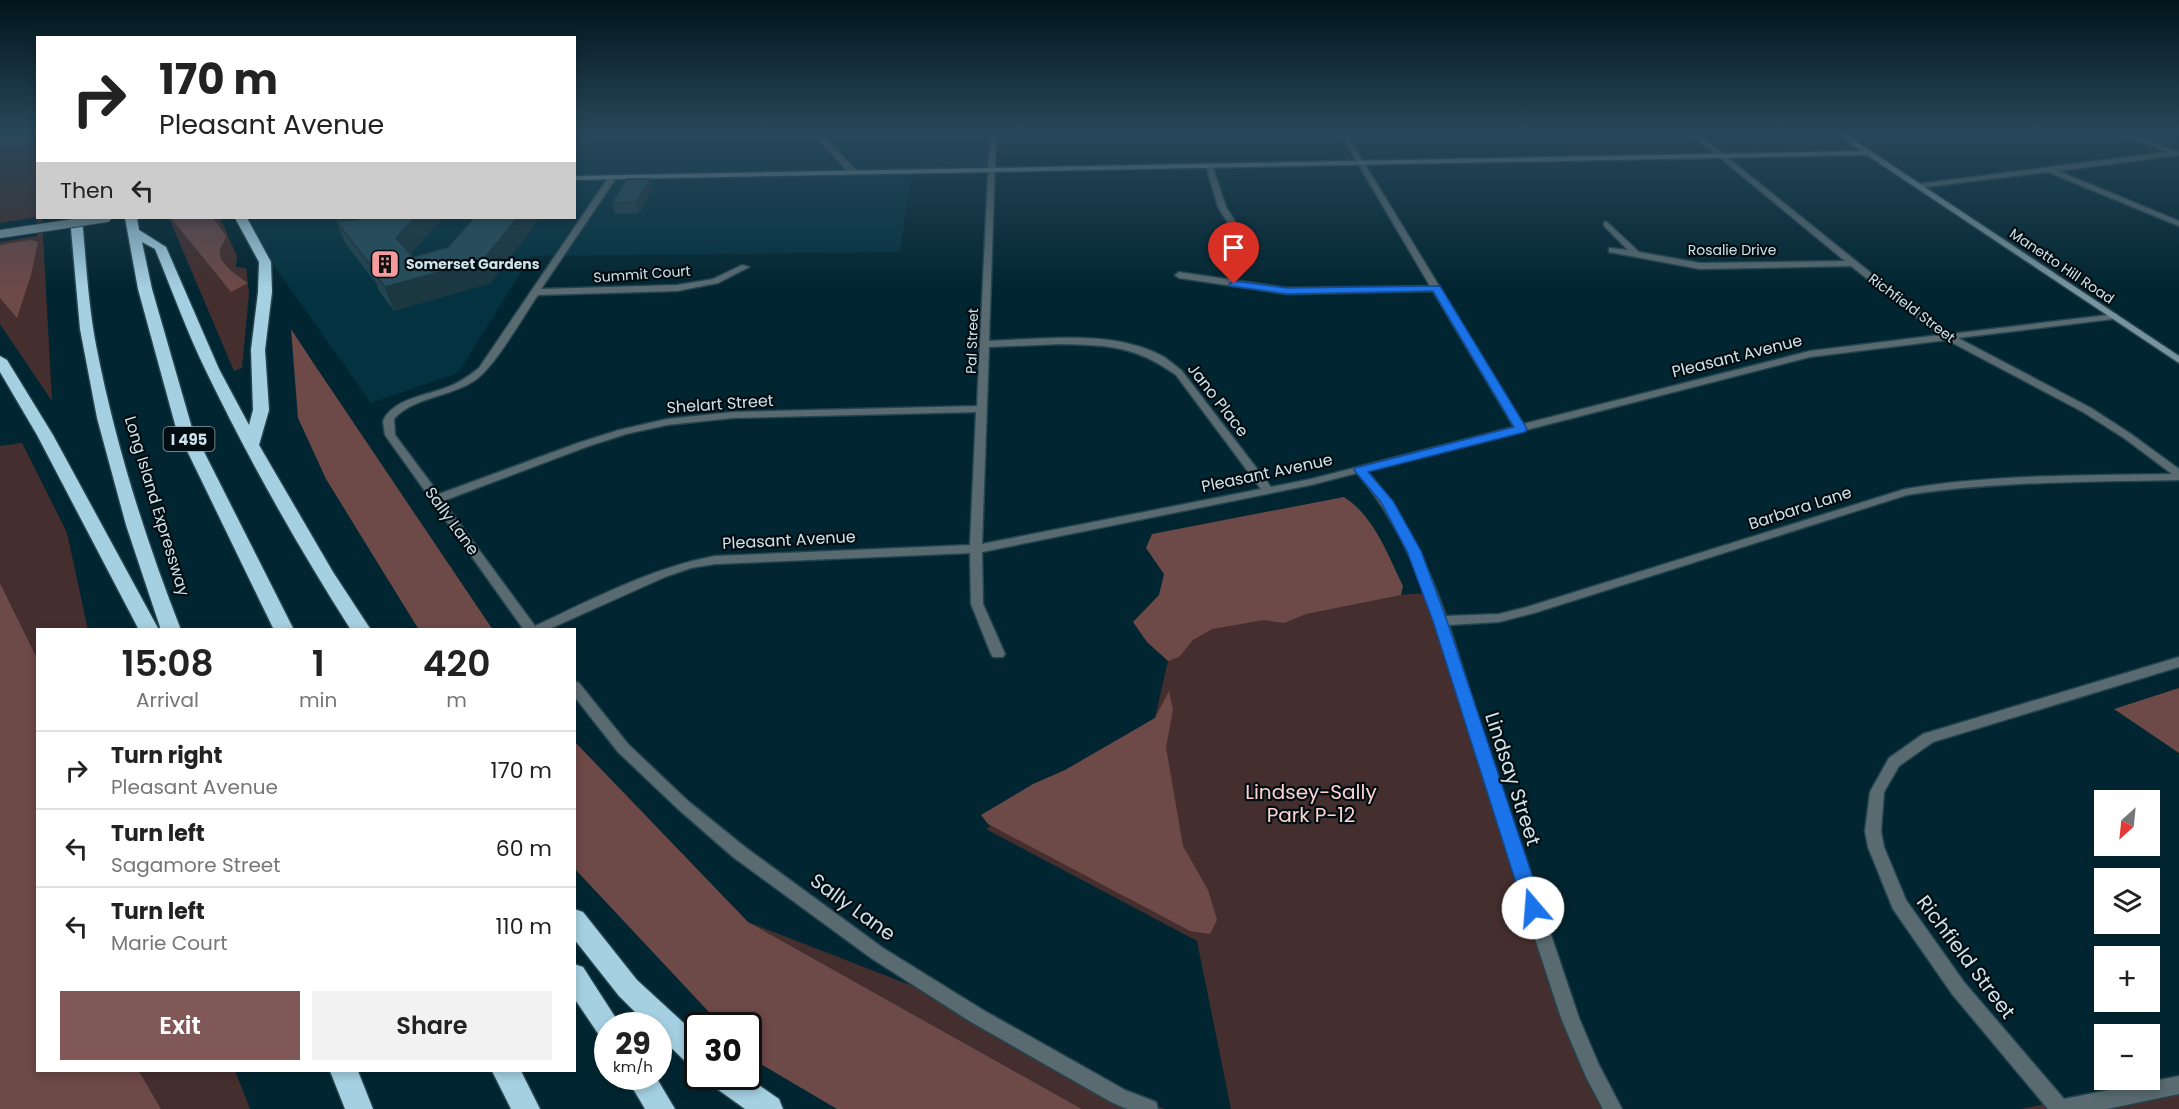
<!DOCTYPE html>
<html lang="en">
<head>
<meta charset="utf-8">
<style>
	body { margin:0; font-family:Poppins,sans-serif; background:#f2f2f2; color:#222; height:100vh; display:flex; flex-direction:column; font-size:22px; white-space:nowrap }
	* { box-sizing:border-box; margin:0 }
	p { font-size:20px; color:#767676 }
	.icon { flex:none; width:33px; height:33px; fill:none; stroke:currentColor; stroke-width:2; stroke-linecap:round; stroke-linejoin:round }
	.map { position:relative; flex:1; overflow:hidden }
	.details { position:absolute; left:36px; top:628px; width:540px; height:444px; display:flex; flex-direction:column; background:#fff; border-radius:0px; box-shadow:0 3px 9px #0003 }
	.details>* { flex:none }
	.banner { position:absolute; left:36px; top:36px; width:540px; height:183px; border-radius:0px; box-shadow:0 3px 9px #0003; background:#fff; color:#222; overflow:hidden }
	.needle { width:39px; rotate:207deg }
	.fabs { position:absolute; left:2094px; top:790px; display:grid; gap:12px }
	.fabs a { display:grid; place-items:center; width:66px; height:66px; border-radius:0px; background:#fff; box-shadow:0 3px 9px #0003; font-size:30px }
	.speed { position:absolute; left:594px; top:1012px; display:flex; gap:12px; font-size:30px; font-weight:700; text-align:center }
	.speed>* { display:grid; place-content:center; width:78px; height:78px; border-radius:50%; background:#fff; box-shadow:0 3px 9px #0003; line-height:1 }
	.speed small { font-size:15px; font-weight:400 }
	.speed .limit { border:3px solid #111; border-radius:9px; background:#fff; color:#111 }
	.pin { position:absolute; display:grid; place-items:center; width:51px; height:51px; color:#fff; margin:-62px -26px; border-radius:50% 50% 50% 0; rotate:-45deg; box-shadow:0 0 6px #0007 }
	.pin .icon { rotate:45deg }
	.me { position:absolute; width:66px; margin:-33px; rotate:342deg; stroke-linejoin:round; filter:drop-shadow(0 0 4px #0008) }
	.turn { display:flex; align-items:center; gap:21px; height:126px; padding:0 24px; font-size:27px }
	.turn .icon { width:78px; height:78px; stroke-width:2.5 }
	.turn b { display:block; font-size:42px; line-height:51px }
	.then { display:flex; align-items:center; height:57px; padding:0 24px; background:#0003; gap:12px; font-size:22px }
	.eta { display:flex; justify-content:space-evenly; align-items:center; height:102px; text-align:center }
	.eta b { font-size:36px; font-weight:600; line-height:42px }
	.cta { display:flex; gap:12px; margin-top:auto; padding:12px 24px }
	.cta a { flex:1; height:69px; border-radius:0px; background:#815858; color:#fff; font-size:24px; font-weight:600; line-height:69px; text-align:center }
	.cta a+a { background:#f2f2f2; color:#222 }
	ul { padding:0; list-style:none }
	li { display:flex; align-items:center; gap:18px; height:78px; padding:0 24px; border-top:2px solid #e0e0e0 }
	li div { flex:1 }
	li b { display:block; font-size:22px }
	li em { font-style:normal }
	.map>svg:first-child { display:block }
	.built { fill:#043240 }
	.green { fill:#452f2e }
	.forest { fill:#6d4948 }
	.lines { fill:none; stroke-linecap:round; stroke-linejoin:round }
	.minor-casing { stroke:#23444f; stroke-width:3 }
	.secondary-casing { stroke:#23444f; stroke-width:3 }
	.motorway-casing { stroke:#23444f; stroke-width:3 }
	.minor { fill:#596a70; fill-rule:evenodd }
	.secondary { fill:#78939d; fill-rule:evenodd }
	.motorway { fill:#a5d0e1; fill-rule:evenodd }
	.secondary-bridge-casing { stroke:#23444f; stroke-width:10; stroke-linecap:butt }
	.secondary-bridge { stroke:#78939d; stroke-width:8 }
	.wall { fill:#22434f }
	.shaded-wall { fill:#1b3740 }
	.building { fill:#274e5c; stroke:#1b3740; stroke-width:1.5 }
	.route { fill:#1a73e8; stroke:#114b97; stroke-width:1.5 }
	.labels { text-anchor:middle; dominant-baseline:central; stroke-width:4.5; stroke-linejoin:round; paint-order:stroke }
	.far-street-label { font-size:14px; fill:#d0e3ea; stroke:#020d12 }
	.far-poi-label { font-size:14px; font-weight:bold; fill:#d0e3ea; stroke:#020d12; text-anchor:start }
	.shield { fill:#020d12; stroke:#92a3a9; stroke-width:1.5 }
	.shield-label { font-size:15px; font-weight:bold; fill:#d0e3ea }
	.street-label { font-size:16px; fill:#d0e3ea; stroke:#020d12 }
	.near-street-label { font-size:20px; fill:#d0e3ea; stroke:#020d12 }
	.near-park-label { font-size:20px; fill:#fed3d2; stroke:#020d12 }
</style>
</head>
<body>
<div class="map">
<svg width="2179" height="1109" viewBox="0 0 2179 1109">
	<rect width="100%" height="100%" fill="#022631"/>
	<polygon class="built" points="575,133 995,133 994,170 912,171 900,252 531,256 458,373 371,403 272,263 248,218 574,218"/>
	<g class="green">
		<polygon points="0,133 37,133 38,218 42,218 52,401 0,324 0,242 38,236 37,217 0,223"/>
		<polygon points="169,218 220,218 237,256 236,267 246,268 249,293 242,368 234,371"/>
		<polygon points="22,443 67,533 88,630 38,630 37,658 0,583 0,446"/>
		<polygon points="1430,593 1568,1023 1613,1109 1231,1109 1197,941 986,829 1155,718 1168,661 1160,609"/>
		<polygon points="748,922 990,1016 1128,1094 1165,1109 1082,1109"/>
		<polygon points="139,1071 235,1071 250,1109 161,1109"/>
		<polygon points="2179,1075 2179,1109 2021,1109"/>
	</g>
	<g class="forest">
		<path d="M171 218H213L226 236C225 240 221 246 220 250 218 264 238 276 248 283L231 292Z"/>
		<polygon points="30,240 38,242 31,275 17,318 0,298 0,245"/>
		<polygon points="291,329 314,364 493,630 419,630 326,479 298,418"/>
		<path d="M1344 497C1374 516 1388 555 1403 586L1401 595 1306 614 1284 623 1264 620 1212 629 1193 640 1179 657 1168 661 1147 642 1133 622 1159 595 1164 574 1146 548 1152 534Z"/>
		<polygon points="0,583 37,658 38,1071 139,1071 161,1109 0,1109"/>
		<polygon points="2179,688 2179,753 2114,709"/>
		<polygon points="1169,691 1173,710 1166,747 1183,846 1208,890 1217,920 1210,934 1190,931 988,824 981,815 1033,784 1065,770 1155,718"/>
		<polygon points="575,742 748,922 1082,1109 837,1109 754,1060 749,1054 748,1026 722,1026 575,869"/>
	</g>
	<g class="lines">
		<g class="minor-casing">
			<g id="minor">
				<polygon points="813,133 820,133 856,170 856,174 850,174"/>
				<path d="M990 133H996L989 341C1043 339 1115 329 1164 357 1170 361 1176 366 1182 371L1271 487 1311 479 1514 427 1433 291 1287 294 1179 278 1175 275 1179 272 1287 288 1430 286 1340 133H1346L1523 424 1810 351 1939 335 1851 266 1700 269 1609 252V248L1628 250 1604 226V222H1607L1639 252 1700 263 1845 261 1690 133H1697L1938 327 1950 334 2116 314 2118 316 2113 319 1958 338 2091 408 2131 434 2179 469V480C2088 482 1997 481 1907 495L1534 613 1499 622 1449 625 1483 733 1579 1018 1599 1065 1622 1109H1603L1586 1077 1561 1018C1530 923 1499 828 1469 733 1441 642 1421 548 1357 473L1311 485 982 552 983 604 1005 654 1003 657H993L991 654 971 604 970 553 715 564 691 568 665 577 547 630H524L385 435 383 421C393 399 424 396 445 388 458 384 469 376 479 368L610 175H613L617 177 541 289 677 285 713 279 742 265 749 267 718 283 677 291 538 295C522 318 495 367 474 381 450 397 413 397 394 419L395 435 439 494 578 443 619 430 667 419 733 412 977 406ZM1947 340 2083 412 2124 438 2172 474C2082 476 1994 474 1905 489L1527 607 1499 614 1446 616C1427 563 1404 514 1367 471L1810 357ZM1061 344C1108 345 1136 346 1176 375L1261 489 982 544 989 347ZM976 412 970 545 715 556C651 568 593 599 535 626L443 501 586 447 626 434 667 425 733 418Z"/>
				<polygon points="2119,133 2128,133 2175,151 2179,151 2179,155 2058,171 2179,221 2179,226 2048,172 1918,188 1914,186 1918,184 2167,152"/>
				<polygon points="1205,163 1212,165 1226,207 1235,221 1234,223 1228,223 1218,207"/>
				<polygon points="2179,657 2179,667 1933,742 1899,766 1884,792 1881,831 1884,847 1906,900 1964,982 2064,1099 2179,1076 2179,1094 2107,1109 2048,1109 1952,994 1893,909 1868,847 1865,831 1870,792 1889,758 1923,734"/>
				<polygon points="574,681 579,683 628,744 688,801 745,847 883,948 983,1010 1125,1090 1156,1102 1158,1109 1127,1109 1111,1102 971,1022 871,958 733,857 678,809 618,752 574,696"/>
			</g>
		</g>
		<g class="secondary-casing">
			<polygon id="secondary" points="1836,133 1844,133 1872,152 2179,356 2179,363 1867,155 574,180 574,176 1861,151"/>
		</g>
		<g class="motorway-casing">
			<g id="motorway">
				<path d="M70 218H82C86 260 88 303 96 345 115 443 145 538 181 630H161L126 525 97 418 80 329Z"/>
				<path d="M125 218H137L139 230 166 247 219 369 249 425 253 410 251 350 258 292 259 262 235 218H247L271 262 272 292 265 350 269 410 259 445 333 572 371 630H351C298 547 249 460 206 371 187 332 172 290 155 249L142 242 152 289 192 428 294 630H274L176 428 138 289Z"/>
				<polygon points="0,356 7,360 53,435 159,630 139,630 37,435 0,372"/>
				<polygon points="574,909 583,912 637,980 698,1036 698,1068 688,1064 658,1035 658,1026 649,1026 619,996 574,939"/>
				<polygon points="574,964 583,967 621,1026 608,1026 608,1038 599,1035 574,998"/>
				<polygon points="330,1071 358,1071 373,1109 345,1109"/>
				<polygon points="492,1071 521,1071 540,1109 511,1109"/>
				<polygon points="626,1077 656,1077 675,1109 645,1109"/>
				<polygon points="709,1077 747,1077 779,1099 783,1109 745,1109 713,1086"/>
			</g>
		</g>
		<use href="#minor" class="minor"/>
		<use href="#secondary" class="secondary"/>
		<use href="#motorway" class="motorway"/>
		<g class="secondary-bridge-casing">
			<polyline id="secondary-bridge" points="0,234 107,218"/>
		</g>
		<use href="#secondary-bridge" class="secondary-bridge"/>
	</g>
	<g class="wall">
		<polygon points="650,179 652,190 639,213 615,214 612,203"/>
		<polygon points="363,218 443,218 410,254 413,257 491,283 394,311 379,291 376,283 345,243 336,221 355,220"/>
	</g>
	<g class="shaded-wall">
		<polygon points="650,179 652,190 639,213 636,202"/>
		<polygon points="415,218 443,218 404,260 396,238"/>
		<polygon points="517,218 540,218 491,283 394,311 385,287"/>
	</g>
	<g class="building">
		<polygon points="627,179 650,179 636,202 612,203"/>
		<polygon points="363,218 415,218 396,238 413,257 448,247 474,218 517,218 483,260 385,287 370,268 372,267 336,221 355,220"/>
	</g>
	<linearGradient id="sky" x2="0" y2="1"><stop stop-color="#01151b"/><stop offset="0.46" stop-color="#28475a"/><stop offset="1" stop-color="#28475a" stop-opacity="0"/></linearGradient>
	<rect width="2179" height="288" fill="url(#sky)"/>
	<polygon class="route" points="1234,281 1287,288 1440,286 1527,429 1525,432 1368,472 1393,501 1421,551 1447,621 1543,908 1540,913 1533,915 1527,913 1524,908 1433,621 1407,551 1381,502 1354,470 1355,468 1514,427 1433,291 1287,294 1231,286 1229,284"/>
	<defs>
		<g id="building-square" transform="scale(1.5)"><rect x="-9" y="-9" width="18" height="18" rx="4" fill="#f59b9b" stroke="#020d12"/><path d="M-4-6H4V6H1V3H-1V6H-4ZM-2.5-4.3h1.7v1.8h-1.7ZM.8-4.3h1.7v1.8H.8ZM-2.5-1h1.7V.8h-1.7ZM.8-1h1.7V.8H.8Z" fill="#111"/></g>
	</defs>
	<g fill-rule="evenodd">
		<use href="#building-square" x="385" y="264"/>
	</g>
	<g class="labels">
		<g class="far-street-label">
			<text x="1732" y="250">Rosalie Drive</text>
			<text transform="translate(2062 266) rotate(34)">Manetto Hill Road</text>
			<text transform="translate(642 274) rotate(-4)">Summit Court</text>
			<text transform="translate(1912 308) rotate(37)">Richfield Street</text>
			<text transform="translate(972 341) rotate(-88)">Pal Street</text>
		</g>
		<g class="far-poi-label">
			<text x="406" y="264">Somerset Gardens</text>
		</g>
		<rect class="shield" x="163.5" y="427" width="51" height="24" rx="4.5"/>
		<g class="shield-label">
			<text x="189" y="439">I 495</text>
		</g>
		<g class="street-label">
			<text transform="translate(1737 356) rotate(-14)">Pleasant Avenue</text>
			<text transform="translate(1218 400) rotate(52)">Jano Place</text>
			<text transform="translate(720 404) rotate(-4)">Shelart Street</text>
			<text transform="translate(1267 473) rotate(-12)">Pleasant Avenue</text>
			<text transform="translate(157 506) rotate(73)">Long Island Expressway</text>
			<text transform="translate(1800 508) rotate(-18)">Barbara Lane</text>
			<text transform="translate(452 521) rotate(54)">Sally Lane</text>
			<text transform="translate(789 540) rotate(-3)">Pleasant Avenue</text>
		</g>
		<g class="near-street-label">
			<text transform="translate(1513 779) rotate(72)">Lindsay Street</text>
			<text transform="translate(853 907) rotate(36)">Sally Lane</text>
			<text transform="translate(1966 957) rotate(53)">Richfield Street</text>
		</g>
		<g class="near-park-label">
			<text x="1311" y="792">Lindsey-Sally<tspan x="1311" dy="23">Park P-12</tspan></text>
		</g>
	</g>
</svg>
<div class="fabs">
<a><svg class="needle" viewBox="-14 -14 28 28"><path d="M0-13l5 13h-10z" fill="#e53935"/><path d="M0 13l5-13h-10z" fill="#767676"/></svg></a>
<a><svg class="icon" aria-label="layers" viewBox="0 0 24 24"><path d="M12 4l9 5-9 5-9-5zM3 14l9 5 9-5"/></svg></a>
<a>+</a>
<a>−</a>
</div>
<div class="speed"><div>29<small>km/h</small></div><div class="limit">30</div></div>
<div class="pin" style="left:1234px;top:284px;background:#d93025"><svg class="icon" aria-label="arrive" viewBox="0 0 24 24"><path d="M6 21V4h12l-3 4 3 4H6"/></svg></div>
<svg class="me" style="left:1533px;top:908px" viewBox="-20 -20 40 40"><circle r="19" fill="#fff"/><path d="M0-13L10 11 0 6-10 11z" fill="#1a73e8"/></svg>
<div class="banner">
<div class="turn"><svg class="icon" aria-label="right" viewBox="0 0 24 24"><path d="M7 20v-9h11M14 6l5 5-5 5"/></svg><div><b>170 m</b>Pleasant Avenue</div></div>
<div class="then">Then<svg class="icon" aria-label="left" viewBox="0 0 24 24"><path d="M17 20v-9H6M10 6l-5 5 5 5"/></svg></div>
</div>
<section class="details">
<div class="eta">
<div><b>15:08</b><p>Arrival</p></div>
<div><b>1</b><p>min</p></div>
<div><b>420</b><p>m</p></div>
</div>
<ul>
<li><svg class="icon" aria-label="right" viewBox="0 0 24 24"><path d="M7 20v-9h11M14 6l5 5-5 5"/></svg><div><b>Turn right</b><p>Pleasant Avenue</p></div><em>170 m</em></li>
<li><svg class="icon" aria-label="left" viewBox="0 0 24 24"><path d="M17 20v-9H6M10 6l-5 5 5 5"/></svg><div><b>Turn left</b><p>Sagamore Street</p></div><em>60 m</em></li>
<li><svg class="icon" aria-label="left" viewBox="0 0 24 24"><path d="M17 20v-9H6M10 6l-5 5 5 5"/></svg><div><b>Turn left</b><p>Marie Court</p></div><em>110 m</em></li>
</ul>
<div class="cta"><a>Exit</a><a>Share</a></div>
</section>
</div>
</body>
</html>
